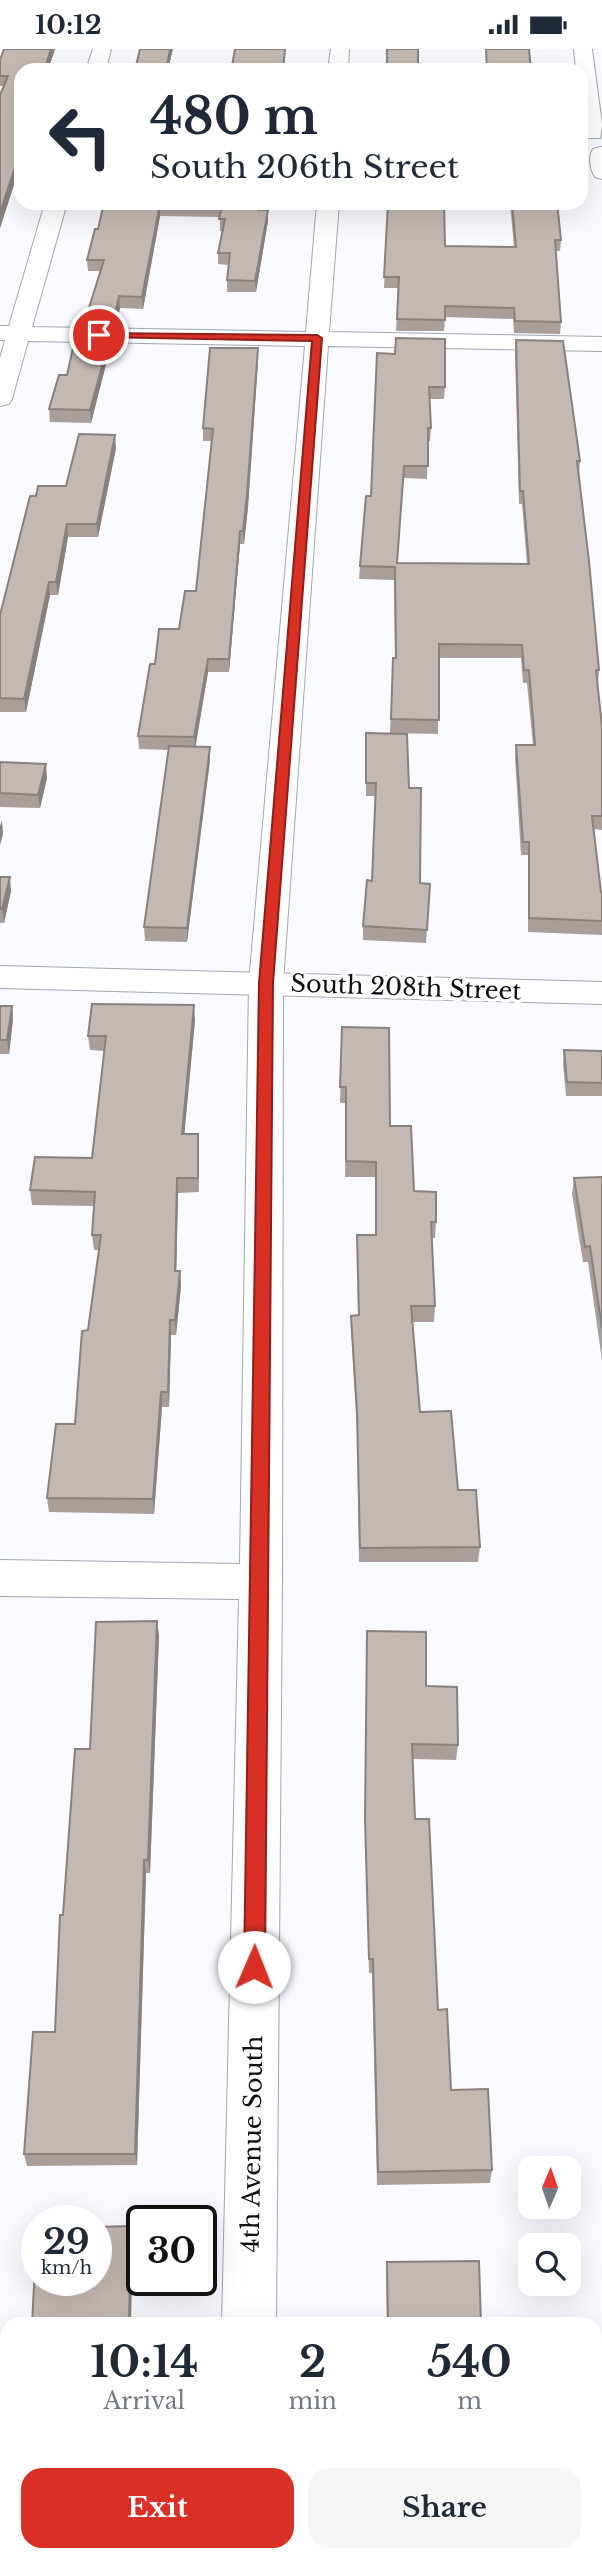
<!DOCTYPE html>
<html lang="en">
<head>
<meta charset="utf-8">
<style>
	body { margin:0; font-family:"Libre Baskerville",serif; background:#f6f6f7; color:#1f2937; height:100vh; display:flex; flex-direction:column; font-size:26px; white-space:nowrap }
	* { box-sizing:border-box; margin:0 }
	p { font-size:23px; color:#747a83 }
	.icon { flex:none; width:38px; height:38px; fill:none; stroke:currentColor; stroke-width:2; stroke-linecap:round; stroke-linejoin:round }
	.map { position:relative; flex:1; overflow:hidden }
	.side { position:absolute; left:0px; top:2268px; width:602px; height:245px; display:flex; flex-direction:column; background:#fff; border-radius:21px 21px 0 0; box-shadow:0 7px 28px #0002 }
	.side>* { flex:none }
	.banner { position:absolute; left:14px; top:14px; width:574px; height:147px; border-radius:21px; box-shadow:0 7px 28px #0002; background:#fff; color:#1f2937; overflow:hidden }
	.needle { width:46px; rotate:2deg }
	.fabs { position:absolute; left:518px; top:2107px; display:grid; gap:14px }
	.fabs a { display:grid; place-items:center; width:63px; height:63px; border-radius:14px; background:#fff; box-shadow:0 7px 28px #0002; font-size:35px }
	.speed { position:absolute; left:21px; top:2156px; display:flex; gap:14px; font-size:35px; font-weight:700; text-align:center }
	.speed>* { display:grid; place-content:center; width:91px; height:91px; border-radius:50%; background:#fff; box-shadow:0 7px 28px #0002; line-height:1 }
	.speed small { font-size:18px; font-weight:400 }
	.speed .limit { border:4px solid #111; border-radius:10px; background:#fff; color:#111 }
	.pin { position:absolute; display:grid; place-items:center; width:60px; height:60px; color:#fff; margin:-30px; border:4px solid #fff; border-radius:50%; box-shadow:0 2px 7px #0007 }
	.me { position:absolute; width:77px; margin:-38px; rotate:1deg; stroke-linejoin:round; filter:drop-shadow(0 0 5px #0008) }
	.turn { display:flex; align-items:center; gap:24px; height:147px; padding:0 21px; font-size:32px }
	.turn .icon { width:91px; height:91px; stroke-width:2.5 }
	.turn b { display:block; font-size:49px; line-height:60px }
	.eta { display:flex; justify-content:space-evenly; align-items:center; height:119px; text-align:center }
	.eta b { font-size:42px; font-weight:700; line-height:49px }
	.cta { display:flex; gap:14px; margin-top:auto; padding:14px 21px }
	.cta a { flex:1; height:80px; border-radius:21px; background:#d93025; color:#fff; font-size:28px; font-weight:700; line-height:80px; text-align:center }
	.cta a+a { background:#f6f6f7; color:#1f2937 }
	.status { display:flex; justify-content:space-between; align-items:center; height:49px; padding:0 35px; background:#fff; direction:ltr }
	.status svg { height:19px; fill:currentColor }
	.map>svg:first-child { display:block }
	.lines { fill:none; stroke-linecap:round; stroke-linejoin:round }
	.street-casing { stroke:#a1a6b0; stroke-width:2 }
	.secondary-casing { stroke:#a1a6b0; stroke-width:2 }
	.street { fill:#fff; fill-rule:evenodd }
	.secondary { fill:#fff; fill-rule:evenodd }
	.wall { fill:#a99e99 }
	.shaded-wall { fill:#89817d }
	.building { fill:#c4b8b2; stroke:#89817d; stroke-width:2 }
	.route { fill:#d93025; stroke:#8d1f18; stroke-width:2 }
	.labels { text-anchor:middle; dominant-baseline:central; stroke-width:7; stroke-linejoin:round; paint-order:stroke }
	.street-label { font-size:24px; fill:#0e1014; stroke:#fff }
</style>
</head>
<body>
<div class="status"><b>10:12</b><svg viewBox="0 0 49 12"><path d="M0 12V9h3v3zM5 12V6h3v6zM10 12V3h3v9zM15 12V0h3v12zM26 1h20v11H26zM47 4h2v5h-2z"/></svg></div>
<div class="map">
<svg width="602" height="2513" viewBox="0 0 602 2513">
	<rect width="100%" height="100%" fill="#f8faff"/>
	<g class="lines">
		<g class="street-casing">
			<g id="street">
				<polygon points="93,0 111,0 106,21 86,21"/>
				<polygon points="331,0 349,0 348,21 328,21"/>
				<polygon points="574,0 592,0 602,76 600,89 586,89 583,85 581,21 576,21"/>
				<path d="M600 98H602V130L595 128C590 121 588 107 593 100Z"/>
				<polygon points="45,154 67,154 32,278 306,283 317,154 339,154 329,283 602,288 602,302 328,297 283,934 282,1533 276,2275 222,2275 239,1550 0,1547 0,1511 240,1515 249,934 305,297 28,292 12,350 9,355 0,357 0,309 5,291 0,291 0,277 9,277"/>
				<rect x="216" y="2506" width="58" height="7"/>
			</g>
		</g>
		<g class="secondary-casing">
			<polygon id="secondary" points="0,917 602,933 602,955 0,939"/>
		</g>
		<use href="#street" class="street"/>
		<use href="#secondary" class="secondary"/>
	</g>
	<g class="wall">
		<polygon points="4,0 55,0 48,21 21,21 21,114 0,179 0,46 4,37 0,37 0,11"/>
		<polygon points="104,154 260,154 259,161 268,161 268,172 256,243 227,243 227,231 228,216 218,215 218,204 222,182 220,182 220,168 160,167 143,260 120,259 116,277 88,276 87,265 100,222 88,222 87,211 98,180"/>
		<polygon points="388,154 445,197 514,198 510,154 558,154 561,191 560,202 556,202 561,273 560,285 514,284 513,270 445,268 444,282 396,282 398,239 384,239"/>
		<polygon points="111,284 111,296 91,374 50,373 49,360 67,326 79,290"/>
		<polygon points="516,291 580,412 579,425 599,621 598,635 602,678 602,781 594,780 601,843 602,843 602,886 528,883 528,806 521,806 515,709 516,696 533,696 527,634 523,634 521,609 439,609 438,685 390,684 393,609 395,609 394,531 359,530 360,517 371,447 377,304 445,338 444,350 430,350 431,379 430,392 428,392 427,430 404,429 397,514 527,515 522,455 519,455 515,303"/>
		<polygon points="258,299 258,312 248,458 244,495 240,495 229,623 208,623 195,698 210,711 187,893 145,892 144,878 168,701 139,700 138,687 179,580 196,542 212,392 203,392 203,379"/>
		<polygon points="116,399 98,488 68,488 58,546 50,546 26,663 0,663 0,566 36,447 66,437"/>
		<polygon points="366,684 409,739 420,834 430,835 426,894 363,891 363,877 372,832 375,747 366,747"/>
		<polygon points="0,713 47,729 40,759 0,758"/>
		<polygon points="0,828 11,842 4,874 0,874"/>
		<polygon points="0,957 12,957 13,970 9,1005 0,1005"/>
		<polygon points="195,971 184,1085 198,1085 199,1143 178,1144 176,1222 180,1222 181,1237 176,1286 171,1286 169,1358 162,1358 154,1465 49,1463 47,1449 75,1375 99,1201 94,1201 92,1186 94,1157 32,1156 30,1141 92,1109 105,1002 90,1001 88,987"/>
		<polygon points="342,978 390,1077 414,1142 436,1173 435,1189 432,1189 435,1257 434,1273 412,1273 420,1363 458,1441 480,1498 478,1513 359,1513 357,1379 351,1282 351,1267 358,1266 357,1186 375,1186 375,1128 345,1128 346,1054 340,1054"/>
		<polygon points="564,1001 602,1002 602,1047 566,1047 563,1015"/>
		<polygon points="602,1128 602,1311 588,1213 583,1213 572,1145 574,1129"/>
		<polygon points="367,1582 426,1637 458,1696 456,1711 413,1710 415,1770 438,1961 451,2041 492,2121 490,2134 377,2136 372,1924 369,1924 365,1785"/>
		<polygon points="159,1586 150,1824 146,1824 137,2116 27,2117 24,2105 55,1983 63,1866 90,1700"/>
		<polygon points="387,2213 481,2275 387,2275 386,2226"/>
		<rect x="0" y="2331" width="7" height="82"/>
	</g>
	<g class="shaded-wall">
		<polygon points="51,0 55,0 48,21 44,21"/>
		<polygon points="170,0 173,0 168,21 167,16"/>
		<polygon points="21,100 21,114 0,179 0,164"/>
		<polygon points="160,155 160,167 143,260 142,248"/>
		<polygon points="268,161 268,172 256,243 255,232"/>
		<polygon points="119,247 120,259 116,277 115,265"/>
		<polygon points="111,284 111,296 91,374 90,361"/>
		<polygon points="258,299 258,312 248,458 244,495 243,482"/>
		<polygon points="115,386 116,399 98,488 97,475"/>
		<polygon points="67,475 68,488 58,546 56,533"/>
		<polygon points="240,482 240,495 229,623 229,610"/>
		<polygon points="49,533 50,546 26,663 24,650"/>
		<polygon points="208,610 208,623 195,701 194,688"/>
		<polygon points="210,698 210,711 187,893 187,879"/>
		<polygon points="46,715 47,729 40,759 38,746"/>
		<polygon points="2,771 3,785 0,796 0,777"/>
		<polygon points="10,828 11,842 4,874 2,860"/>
		<polygon points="194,956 195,971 183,1100 182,1085"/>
		<polygon points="12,957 13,970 9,1005 7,991"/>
		<polygon points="177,1129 178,1144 176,1236 175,1222"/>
		<polygon points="180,1222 181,1237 176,1286 175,1271"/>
		<polygon points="170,1271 171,1286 169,1358 168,1343"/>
		<polygon points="161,1343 162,1358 154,1465 153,1450"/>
		<polygon points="157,1572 159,1586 150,1824 148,1811"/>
		<polygon points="144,1811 146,1824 137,2116 135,2105"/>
		<polygon points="131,2177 133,2187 131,2275 129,2275"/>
	</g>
	<g class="building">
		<polygon points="4,0 51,0 44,21 21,21 21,100 0,164 0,46 8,27 0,27 0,11"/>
		<polygon points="140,0 170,0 167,16 232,17 235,0 285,0 283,21 135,21"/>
		<rect x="387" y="0" width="31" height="21"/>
		<polygon points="486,0 529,0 531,21 487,21"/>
		<polygon points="104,154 258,154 258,161 268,161 255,232 227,231 230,204 218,204 225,170 219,170 222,157 160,155 142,248 119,247 115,265 87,265 104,211 87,211 95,180 98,180"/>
		<polygon points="388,154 444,154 445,197 516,198 512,154 557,154 561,191 555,191 561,273 515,272 514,259 445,257 445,271 397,270 399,228 384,228"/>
		<polygon points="81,283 111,284 90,361 49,360 59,326 67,326 75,290 79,290"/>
		<polygon points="396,289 445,290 445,338 429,338 431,379 428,379 428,417 404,417 397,514 529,515 523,442 520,442 516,291 563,292 580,412 577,412 589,512 599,621 596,621 602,678 602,767 592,767 601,843 602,843 602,872 529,869 529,793 523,793 516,696 535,696 529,621 524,621 522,596 439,595 439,671 391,670 393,609 396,609 395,518 360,517 366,447 371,447 377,304 395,305"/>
		<polygon points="210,299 258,299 247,445 243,482 240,482 229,610 208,610 194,688 138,687 150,615 155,615 159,580 179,580 185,542 196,542 213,380 203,379"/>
		<polygon points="79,385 115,386 97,475 67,475 56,533 49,533 24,650 0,649 0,566 30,447 36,447 38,437 66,437"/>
		<polygon points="366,684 407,685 409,739 421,739 420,834 430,835 427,881 363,877 367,831 372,832 376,734 366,734"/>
		<polygon points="169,697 210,698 187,879 144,878"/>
		<polygon points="0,713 46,715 38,746 0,744"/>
		<polygon points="0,828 10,828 2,860 0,860"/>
		<polygon points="92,955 194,956 182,1085 198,1085 198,1129 177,1129 175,1222 180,1222 175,1271 170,1271 168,1343 161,1343 153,1450 47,1449 56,1375 75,1375 82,1282 88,1281 101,1186 92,1186 95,1143 30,1141 35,1108 92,1109 106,987 88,987"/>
		<polygon points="0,957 12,957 7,991 0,991"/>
		<polygon points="342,978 389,979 390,1077 411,1077 414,1142 436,1143 436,1173 431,1173 435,1257 411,1257 420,1363 451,1362 458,1441 476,1441 480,1498 360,1499 357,1363 351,1267 359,1266 357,1186 376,1186 376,1113 346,1112 346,1038 340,1038"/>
		<polygon points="564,1001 602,1002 602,1034 567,1033"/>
		<polygon points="602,1128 602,1279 590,1197 585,1198 574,1129"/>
		<polygon points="157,1572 148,1811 144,1811 135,2105 24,2105 33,1983 55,1983 60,1866 63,1866 75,1700 90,1700 96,1573"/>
		<polygon points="367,1582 426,1583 426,1637 457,1638 458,1696 412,1695 415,1770 429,1770 438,1961 447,1960 451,2041 488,2040 492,2121 378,2123 373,1910 369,1910 365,1770"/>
		<polygon points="131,2177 129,2275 32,2275 37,2180 37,2231 96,2231 96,2178"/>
		<polygon points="479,2212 481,2275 388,2275 387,2213"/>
		<rect x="0" y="2331" width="7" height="73"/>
	</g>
	<polygon class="route" points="96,284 317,286 322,289 273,934 265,1918 262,1925 254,1928 247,1925 244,1918 259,934 312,292 99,288 94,286"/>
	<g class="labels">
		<g class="street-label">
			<text transform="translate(406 938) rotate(2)">South 208th Street</text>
			<text transform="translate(252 2095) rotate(-89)">4th Avenue South</text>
		</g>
	</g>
</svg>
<div class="fabs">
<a><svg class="needle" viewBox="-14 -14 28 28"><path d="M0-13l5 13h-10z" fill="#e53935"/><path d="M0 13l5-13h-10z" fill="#747a83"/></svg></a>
<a><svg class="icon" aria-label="search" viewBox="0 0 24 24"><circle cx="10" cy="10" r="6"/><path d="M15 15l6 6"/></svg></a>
</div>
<div class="speed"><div>29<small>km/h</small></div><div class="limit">30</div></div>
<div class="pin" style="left:99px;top:286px;background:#d93025"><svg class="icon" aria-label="arrive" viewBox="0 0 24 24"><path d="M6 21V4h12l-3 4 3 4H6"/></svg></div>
<svg class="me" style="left:254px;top:1918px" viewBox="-20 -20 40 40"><circle r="19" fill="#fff"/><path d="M0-13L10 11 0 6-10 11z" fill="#d93025"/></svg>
<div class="banner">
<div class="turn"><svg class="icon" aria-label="left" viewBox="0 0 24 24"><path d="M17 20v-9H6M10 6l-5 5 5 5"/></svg><div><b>480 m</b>South 206th Street</div></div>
</div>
<section class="side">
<div class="eta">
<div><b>10:14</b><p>Arrival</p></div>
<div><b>2</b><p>min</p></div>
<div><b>540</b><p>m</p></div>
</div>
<div class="cta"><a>Exit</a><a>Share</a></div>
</section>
</div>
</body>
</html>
